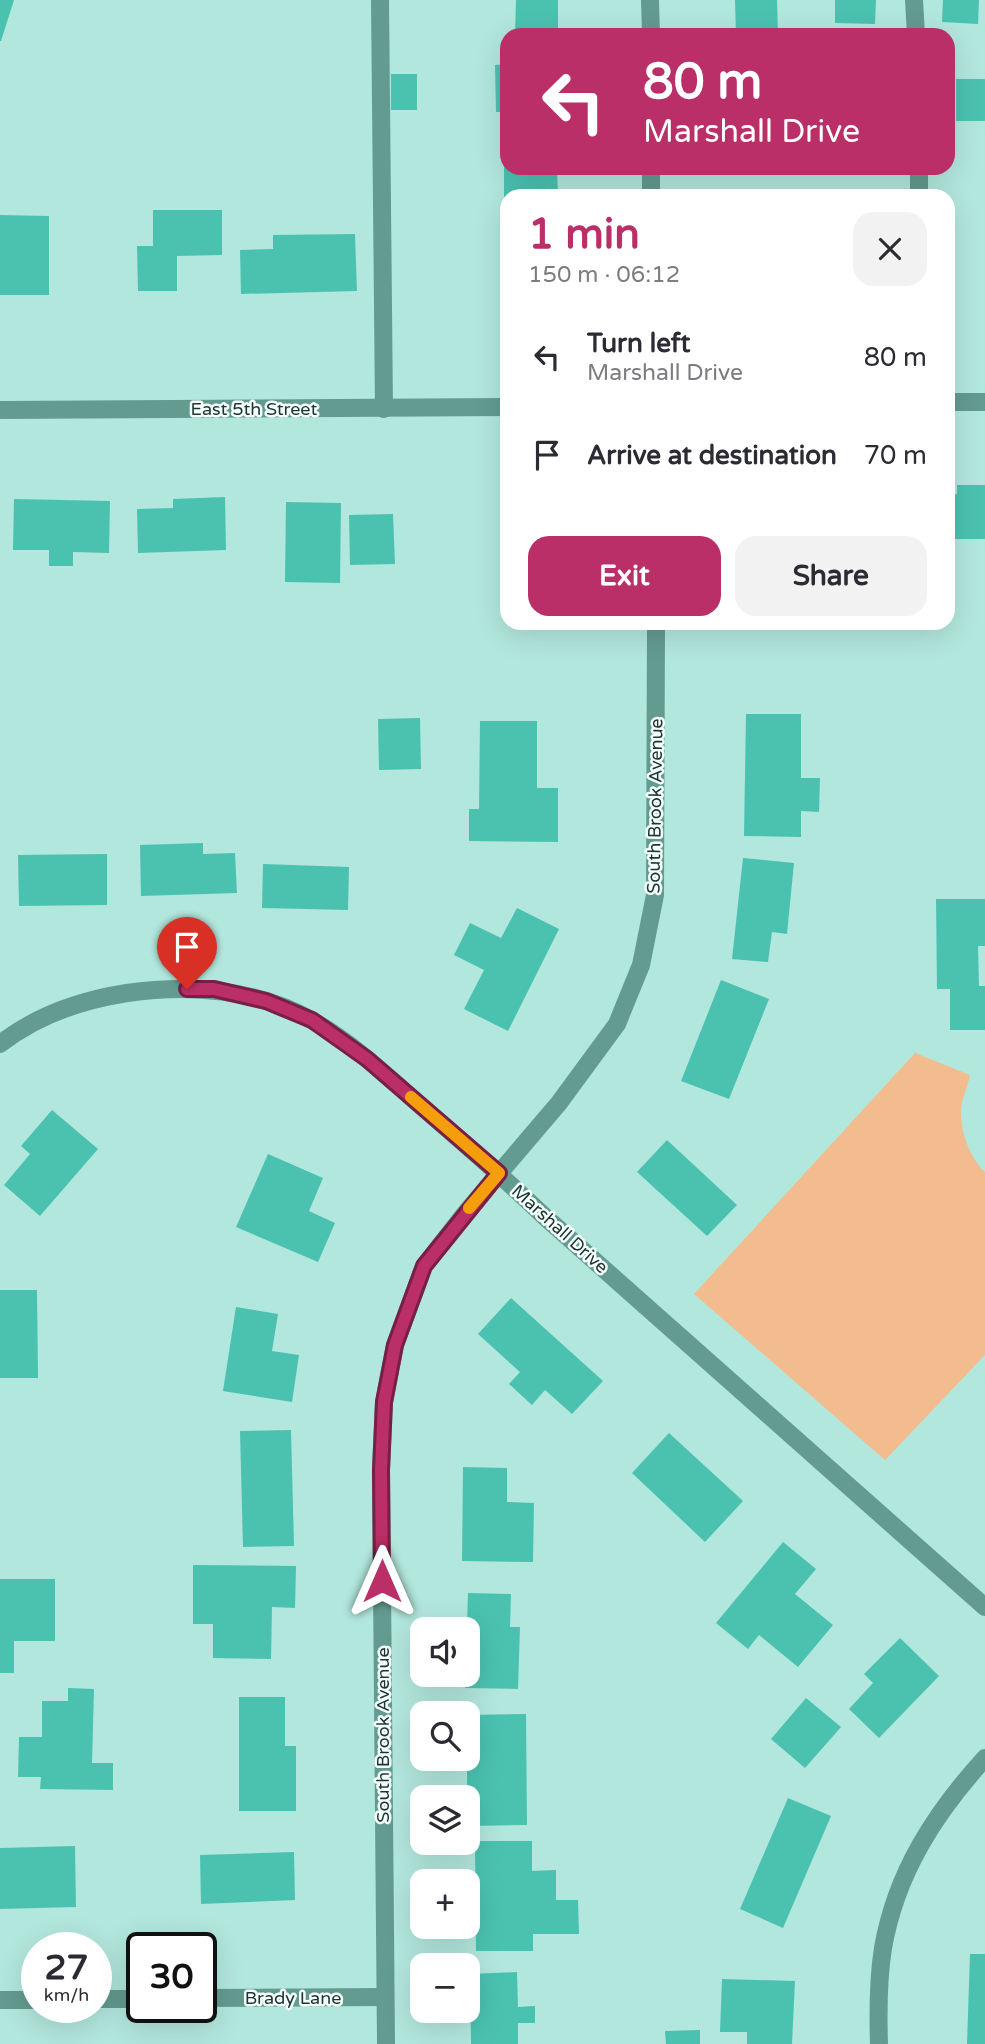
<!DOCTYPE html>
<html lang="en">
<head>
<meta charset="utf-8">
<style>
	body { margin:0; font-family:"Varela Round",sans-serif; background:#f2f2f3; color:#2b2b33; height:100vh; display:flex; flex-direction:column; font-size:26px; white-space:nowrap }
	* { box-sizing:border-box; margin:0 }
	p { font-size:23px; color:#7c7c81 }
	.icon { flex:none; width:38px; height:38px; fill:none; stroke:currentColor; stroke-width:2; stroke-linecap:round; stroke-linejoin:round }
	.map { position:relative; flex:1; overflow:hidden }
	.side { position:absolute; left:500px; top:189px; width:455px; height:441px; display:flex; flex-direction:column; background:#fff; border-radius:21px; box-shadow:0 7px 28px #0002 }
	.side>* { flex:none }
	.hud { position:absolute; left:500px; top:28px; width:455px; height:147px; border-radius:21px; box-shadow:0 7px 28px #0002; background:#ba2f67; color:#fff; overflow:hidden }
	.controls { position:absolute; left:410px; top:1617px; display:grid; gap:14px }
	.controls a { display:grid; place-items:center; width:70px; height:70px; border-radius:14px; background:#fff; box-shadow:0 7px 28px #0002; font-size:35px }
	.speed { position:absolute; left:21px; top:1932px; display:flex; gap:14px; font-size:35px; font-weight:700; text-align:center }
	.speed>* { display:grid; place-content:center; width:91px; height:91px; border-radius:50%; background:#fff; box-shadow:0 7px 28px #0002; line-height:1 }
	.speed small { font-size:18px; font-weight:400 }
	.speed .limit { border:4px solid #111; border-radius:10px; background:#fff; color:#111 }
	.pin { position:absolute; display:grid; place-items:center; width:60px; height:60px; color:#fff; margin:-72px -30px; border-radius:50% 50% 50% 0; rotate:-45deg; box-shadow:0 0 7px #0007 }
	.pin .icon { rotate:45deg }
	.me { position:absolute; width:77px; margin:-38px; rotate:0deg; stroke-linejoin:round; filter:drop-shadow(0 0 5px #0008) }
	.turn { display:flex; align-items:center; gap:24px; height:147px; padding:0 28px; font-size:32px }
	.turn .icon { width:91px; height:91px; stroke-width:2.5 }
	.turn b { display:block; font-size:49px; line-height:60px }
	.round { display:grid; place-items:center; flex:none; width:74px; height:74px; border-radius:21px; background:#f2f2f3 }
	.headline { display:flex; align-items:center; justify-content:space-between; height:119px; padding:0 28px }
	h1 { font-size:42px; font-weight:700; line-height:52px; color:#ba2f67 }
	.action { display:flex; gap:14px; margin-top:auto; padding:14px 28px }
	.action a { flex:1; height:80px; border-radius:21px; background:#ba2f67; color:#fff; font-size:28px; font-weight:700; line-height:80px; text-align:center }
	.action a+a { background:#f2f2f3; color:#2b2b33 }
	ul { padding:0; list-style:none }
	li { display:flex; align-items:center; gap:21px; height:98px; padding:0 28px }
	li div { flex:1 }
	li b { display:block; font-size:26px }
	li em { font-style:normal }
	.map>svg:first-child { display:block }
	.green { fill:#f2bc8e }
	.building { fill:#4bc2b0 }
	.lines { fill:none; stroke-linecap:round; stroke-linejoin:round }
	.service { stroke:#639b91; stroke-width:18 }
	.minor { stroke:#639b91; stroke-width:18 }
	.route-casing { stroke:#791f43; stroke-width:18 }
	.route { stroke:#ba2f67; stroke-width:12 }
	.slow { stroke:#f59e0b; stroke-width:12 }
	.labels { text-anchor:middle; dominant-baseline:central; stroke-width:5; stroke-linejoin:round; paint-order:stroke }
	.street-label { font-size:18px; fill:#1f3430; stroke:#f4fefc }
</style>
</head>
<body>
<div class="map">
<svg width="985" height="2044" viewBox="0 0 985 2044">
	<rect width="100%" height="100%" fill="#b2e7dd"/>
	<path class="green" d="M915 1053 970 1075C968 1086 962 1098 961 1109 960 1130 969 1157 985 1172V1355L885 1460 694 1294Z"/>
	<g class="building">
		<polygon points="0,0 14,0 1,41 0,41"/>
		<polygon points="516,0 558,0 558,35 515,35"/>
		<polygon points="735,0 777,0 778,35 736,35"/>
		<polygon points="835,0 876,0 875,24 835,23"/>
		<polygon points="943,0 979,0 978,24 942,22"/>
		<polygon points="508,64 508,112 496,112 495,65"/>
		<rect x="391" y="74" width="26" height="36"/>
		<rect x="956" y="79" width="29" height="42"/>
		<polygon points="504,154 508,154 508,168 557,168 558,196 508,196 508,205 504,205"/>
		<polygon points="153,210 222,210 222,255 177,256 177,291 138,291 137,246 153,246"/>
		<polygon points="0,215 49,216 49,295 0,295"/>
		<polygon points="355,234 357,291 241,294 240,250 273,249 273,235"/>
		<polygon points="957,485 985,485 985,539 948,539 948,495 957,494"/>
		<polygon points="225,497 226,550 138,553 137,509 173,508 173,499"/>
		<polygon points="14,499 110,501 109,553 73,552 73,566 49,566 49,550 13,550"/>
		<polygon points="286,502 341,503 340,583 285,582"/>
		<polygon points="393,514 395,564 350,565 349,515"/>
		<polygon points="746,714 801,714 801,778 820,778 819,812 801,811 801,837 744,836"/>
		<polygon points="420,718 421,769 379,770 378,719"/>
		<polygon points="480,721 537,721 537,788 558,788 558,842 469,841 469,809 479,809"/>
		<polygon points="203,843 203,854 235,853 237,893 141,896 140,845"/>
		<polygon points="107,854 107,905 19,906 18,855"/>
		<polygon points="743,858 794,863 787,934 772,932 768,962 732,959"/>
		<polygon points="263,864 349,867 348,910 262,908"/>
		<polygon points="936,899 985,899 985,946 978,946 979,986 985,986 985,1030 950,1030 950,989 937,989"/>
		<polygon points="517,908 559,929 508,1031 464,1009 484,970 454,955 470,923 501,938"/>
		<polygon points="721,980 769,999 729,1099 681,1081"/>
		<polygon points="52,1110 98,1149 40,1216 4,1185 30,1154 21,1146"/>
		<polygon points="667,1140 737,1205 707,1236 637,1172"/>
		<polygon points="268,1154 323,1178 309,1211 335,1223 318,1262 236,1227"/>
		<polygon points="0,1290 37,1290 38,1378 0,1378"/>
		<polygon points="511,1298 603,1381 572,1414 545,1390 532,1405 509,1384 520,1372 478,1334"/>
		<polygon points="236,1307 278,1314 272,1351 299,1355 292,1402 223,1391"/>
		<polygon points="291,1430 294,1546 243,1547 240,1431"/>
		<polygon points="669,1433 743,1501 705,1542 632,1473"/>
		<polygon points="463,1467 507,1468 507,1502 534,1503 533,1562 462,1561"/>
		<polygon points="783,1542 816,1569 795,1594 833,1625 798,1667 759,1635 748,1649 716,1623"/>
		<polygon points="193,1565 296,1566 295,1608 272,1607 271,1659 213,1658 213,1624 193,1624"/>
		<polygon points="0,1579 55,1579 55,1641 14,1641 14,1673 0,1673"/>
		<polygon points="468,1593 511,1594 510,1627 520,1627 518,1689 465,1688"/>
		<polygon points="900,1638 939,1676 879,1738 849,1709 873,1683 864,1674"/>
		<polygon points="68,1688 94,1689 92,1763 113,1763 113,1790 40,1789 41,1777 18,1777 19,1737 42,1737 42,1701 68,1701"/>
		<polygon points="239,1697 285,1697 285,1746 296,1746 296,1811 239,1811"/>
		<polygon points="806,1698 841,1727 805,1768 771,1739"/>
		<polygon points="526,1714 527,1825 467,1826 467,1715"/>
		<polygon points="788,1798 831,1816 783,1928 740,1909"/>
		<polygon points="475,1841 532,1841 532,1871 556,1870 556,1900 578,1900 579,1934 533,1934 533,1951 476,1951"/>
		<polygon points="75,1846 76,1907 0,1909 0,1848"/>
		<polygon points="294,1852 295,1900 201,1904 200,1855"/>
		<polygon points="970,1954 985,1954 985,2044 967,2044"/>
		<polygon points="517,1972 518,2007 535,2006 535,2023 518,2023 518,2044 471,2044 470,1974"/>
		<polygon points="722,1979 795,1981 792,2044 747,2044 747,2032 720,2032"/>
		<polygon points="700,2030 700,2044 666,2044 665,2031"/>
	</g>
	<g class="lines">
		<g class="service">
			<polyline points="380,0 384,409"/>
			<polyline points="914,0 916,35"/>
			<polyline points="919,168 919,196"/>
		</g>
		<g class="minor">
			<polyline points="650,0 651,35"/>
			<polyline points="651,168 651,196"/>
			<polyline points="948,402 985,402"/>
			<polyline points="0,410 508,407"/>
			<path d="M0 1044C36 1016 82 1000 127 993 189 984 257 989 313 1021 352 1043 387 1076 421 1106 463 1142 504 1178 544 1216L985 1607"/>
			<polyline points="201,1998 385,1997"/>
			<polyline points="96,1999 142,1999"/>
			<polyline points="0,2000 37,2000"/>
			<polyline points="386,2044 381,1470 384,1402 395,1345 424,1266 467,1211 559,1103 617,1024 641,965 655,895 656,623"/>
			<path d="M879 2044C878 2013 878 1979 883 1948 896 1873 935 1813 985 1758"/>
		</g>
	</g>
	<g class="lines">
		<g class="route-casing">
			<polyline id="route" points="187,989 214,989 266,1001 312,1020 367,1059 499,1173 424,1266 395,1345 384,1402 381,1470 382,1581"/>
		</g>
		<use href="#route" class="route"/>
		<polyline class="slow" points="411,1097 499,1173 469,1208"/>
	</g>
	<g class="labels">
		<g class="street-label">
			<text x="254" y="409">East 5th Street</text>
			<text transform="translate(655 806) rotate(-89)">South Brook Avenue</text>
			<text transform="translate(560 1229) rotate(42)">Marshall Drive</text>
			<text transform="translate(383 1735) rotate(-90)">South Brook Avenue</text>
			<text x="293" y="1998">Brady Lane</text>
		</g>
	</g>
</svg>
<div class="controls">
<a><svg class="icon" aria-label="sound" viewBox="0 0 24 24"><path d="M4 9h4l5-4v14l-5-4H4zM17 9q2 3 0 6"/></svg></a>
<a><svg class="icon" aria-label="search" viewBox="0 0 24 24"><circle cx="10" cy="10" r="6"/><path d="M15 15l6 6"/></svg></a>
<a><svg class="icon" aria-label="layers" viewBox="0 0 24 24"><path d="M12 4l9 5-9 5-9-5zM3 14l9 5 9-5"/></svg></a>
<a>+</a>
<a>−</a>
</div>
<div class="speed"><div>27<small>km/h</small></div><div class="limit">30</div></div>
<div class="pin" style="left:187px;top:989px;background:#d93025"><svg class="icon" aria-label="arrive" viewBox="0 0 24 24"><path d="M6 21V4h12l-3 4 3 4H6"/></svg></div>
<svg class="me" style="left:382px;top:1581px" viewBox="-20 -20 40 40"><path d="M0-17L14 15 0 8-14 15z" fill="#ba2f67" stroke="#fff" stroke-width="4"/></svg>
<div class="hud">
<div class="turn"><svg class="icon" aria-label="left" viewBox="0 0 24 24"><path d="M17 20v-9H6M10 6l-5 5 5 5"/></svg><div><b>80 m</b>Marshall Drive</div></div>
</div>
<section class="side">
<div class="headline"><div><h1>1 min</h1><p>150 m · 06:12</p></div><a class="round"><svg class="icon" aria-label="close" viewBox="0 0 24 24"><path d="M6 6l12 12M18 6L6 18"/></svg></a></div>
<ul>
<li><svg class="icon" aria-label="left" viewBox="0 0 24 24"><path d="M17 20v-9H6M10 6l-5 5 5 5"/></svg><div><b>Turn left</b><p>Marshall Drive</p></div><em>80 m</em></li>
<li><svg class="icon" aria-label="arrive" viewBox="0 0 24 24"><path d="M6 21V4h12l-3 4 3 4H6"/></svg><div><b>Arrive at destination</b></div><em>70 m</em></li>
</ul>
<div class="action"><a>Exit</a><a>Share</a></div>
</section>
</div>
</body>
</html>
